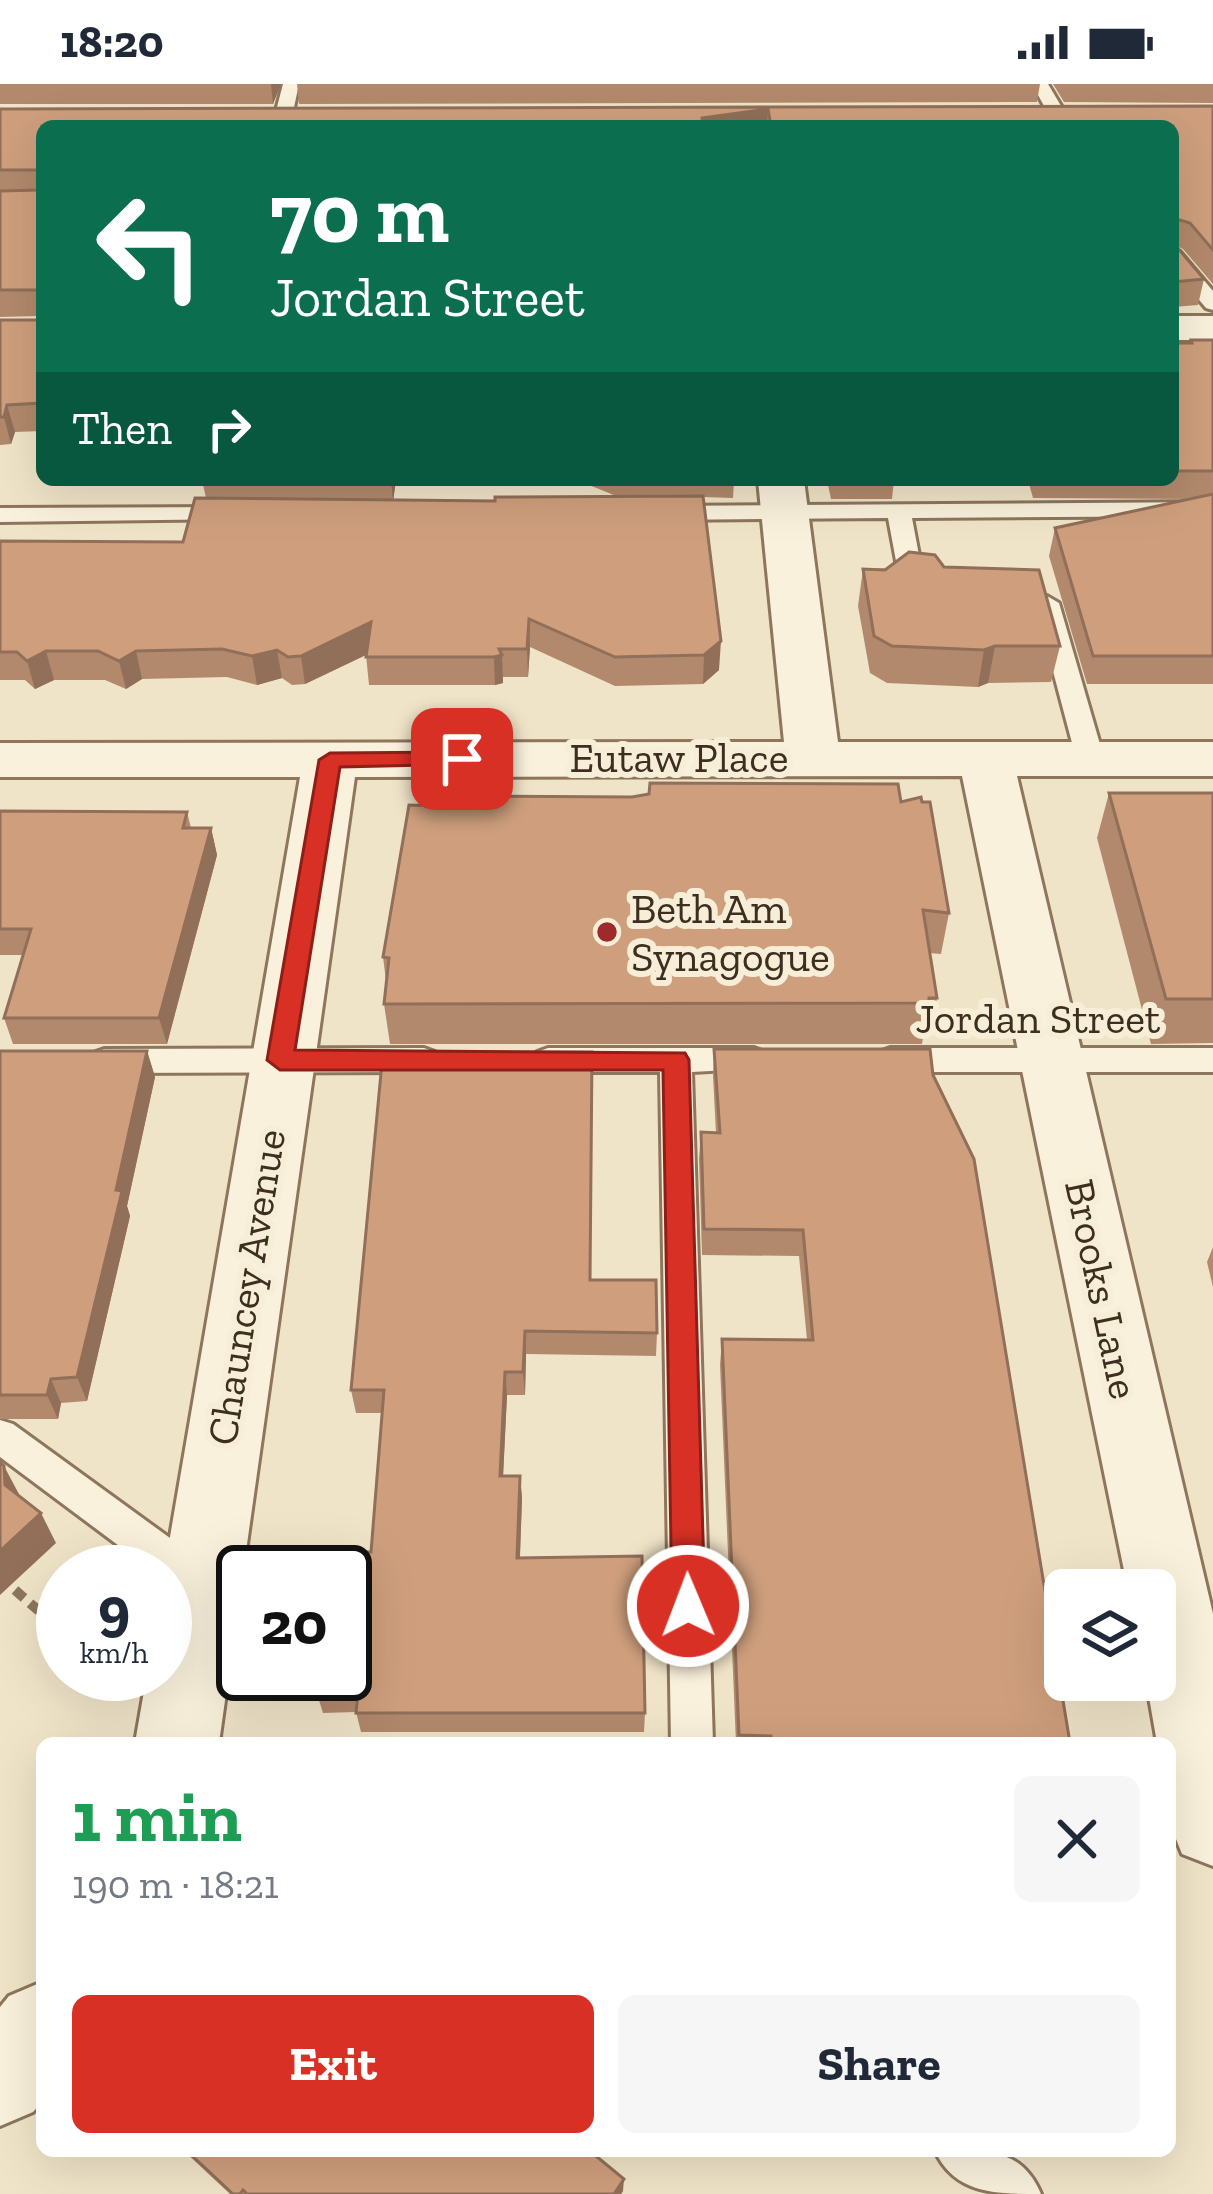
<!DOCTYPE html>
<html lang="en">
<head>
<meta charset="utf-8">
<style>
	body { margin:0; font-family:"Zilla Slab",serif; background:#f6f6f7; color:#1f2937; height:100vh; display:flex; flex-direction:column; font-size:45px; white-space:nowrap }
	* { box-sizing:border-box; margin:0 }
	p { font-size:39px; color:#747a83 }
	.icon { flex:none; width:66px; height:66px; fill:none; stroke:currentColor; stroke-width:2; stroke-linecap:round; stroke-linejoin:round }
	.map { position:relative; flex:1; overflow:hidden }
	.side { position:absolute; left:36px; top:1653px; width:1140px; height:420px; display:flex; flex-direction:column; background:#fff; border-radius:18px; box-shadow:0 12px 48px #0002 }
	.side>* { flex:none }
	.top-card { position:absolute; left:36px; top:36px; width:1143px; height:366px; border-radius:18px; box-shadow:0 12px 48px #0002; background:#0b6e4f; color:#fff; overflow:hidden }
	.tools { position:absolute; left:1044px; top:1485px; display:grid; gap:24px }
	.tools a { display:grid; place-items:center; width:132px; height:132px; border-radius:18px; background:#fff; box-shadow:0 12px 48px #0002; font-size:60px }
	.speed { position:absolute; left:36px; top:1461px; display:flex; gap:24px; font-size:60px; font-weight:700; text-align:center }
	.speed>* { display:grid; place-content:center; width:156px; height:156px; border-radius:50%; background:#fff; box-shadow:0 12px 48px #0002; line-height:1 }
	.speed small { font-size:30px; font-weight:400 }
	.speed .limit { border:6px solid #111; border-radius:18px; background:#fff; color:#111 }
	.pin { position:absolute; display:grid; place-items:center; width:102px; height:102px; color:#fff; margin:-51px; border-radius:24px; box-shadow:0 6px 18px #0006 }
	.me { position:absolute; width:132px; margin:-66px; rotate:359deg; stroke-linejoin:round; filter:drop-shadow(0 0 9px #0008) }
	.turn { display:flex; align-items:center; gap:42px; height:252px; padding:0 36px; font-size:54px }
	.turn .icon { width:156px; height:156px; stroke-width:2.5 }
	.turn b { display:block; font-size:84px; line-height:102px }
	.then { display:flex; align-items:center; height:114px; padding:0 36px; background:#0003; gap:24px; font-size:45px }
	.round { display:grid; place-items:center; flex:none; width:126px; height:126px; border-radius:18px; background:#f6f6f7 }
	.overview { display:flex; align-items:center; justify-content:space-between; height:204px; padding:0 36px }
	h1 { font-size:72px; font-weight:700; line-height:90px; color:#1e9e55 }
	.button { display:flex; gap:24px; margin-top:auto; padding:24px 36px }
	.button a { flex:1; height:138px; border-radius:18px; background:#d93025; color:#fff; font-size:48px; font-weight:700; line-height:138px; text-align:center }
	.button a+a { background:#f6f6f7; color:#1f2937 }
	.status { display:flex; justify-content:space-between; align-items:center; height:84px; padding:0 60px; background:#fff; direction:ltr }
	.status svg { height:33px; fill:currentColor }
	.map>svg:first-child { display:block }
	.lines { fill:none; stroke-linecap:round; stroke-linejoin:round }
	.service-casing { stroke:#8d765c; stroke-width:6 }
	.minor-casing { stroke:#8d765c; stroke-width:6 }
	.path { stroke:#8d765c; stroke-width:10; stroke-dasharray:12 8; stroke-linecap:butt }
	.service { fill:#faf1dc; fill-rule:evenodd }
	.minor { fill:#faf1dc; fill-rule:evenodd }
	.wall { fill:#b2896c }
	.shaded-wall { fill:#916f58 }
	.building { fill:#cf9f7d; stroke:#916f58; stroke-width:3 }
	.route { fill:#d93025; stroke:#8d1f18; stroke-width:3 }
	.poi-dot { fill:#9e2a2b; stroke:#f7eed8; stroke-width:4.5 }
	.labels { text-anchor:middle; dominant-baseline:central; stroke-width:12; stroke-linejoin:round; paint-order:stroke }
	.street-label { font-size:42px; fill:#3d2e20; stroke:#f7eed8 }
	.poi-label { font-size:42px; fill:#3d2e20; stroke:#f7eed8; text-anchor:start }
</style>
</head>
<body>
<div class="status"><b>18:20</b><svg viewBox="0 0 49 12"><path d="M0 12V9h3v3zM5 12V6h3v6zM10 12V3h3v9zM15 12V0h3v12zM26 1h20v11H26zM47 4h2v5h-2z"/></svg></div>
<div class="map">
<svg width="1213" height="2110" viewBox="0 0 1213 2110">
	<rect width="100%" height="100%" fill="#f0e4c8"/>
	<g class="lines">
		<g class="service-casing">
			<g id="service">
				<polygon points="283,0 299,0 290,42 272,42"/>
				<polygon points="1032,0 1048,0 1073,42 1055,42"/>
				<polygon points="1173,166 1180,168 1213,207 1213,226 1206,224 1173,185"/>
				<polygon points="1213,418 1213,432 912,434 922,487 944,496 932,503 902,498 899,493 888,434 663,436 651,429 663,422"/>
				<polygon points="233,423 241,425 241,435 0,438 0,424"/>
				<polygon points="1047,512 1059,519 1104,674 1100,680 1080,680 1076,674 1035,519"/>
				<polygon points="424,964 435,968 440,976 435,984 424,988 104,989 93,985 88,977 93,969 104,965"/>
				<polygon points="548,964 754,964 765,968 770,976 765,984 692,988 713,1659 671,1659 660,988 548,988 537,984 532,976 537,968"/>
				<polygon points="890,964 1213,964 1213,988 890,988 879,984 874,976 879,968"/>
				<polygon points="0,1336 13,1340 214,1486 220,1499 214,1512 200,1517 165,1496 165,1488 154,1488 0,1373"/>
				<path d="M935 2067C980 2067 1020 2060 1041 2110 995 2110 955 2110 935 2067Z"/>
			</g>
		</g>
		<g class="minor-casing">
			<g id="minor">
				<rect x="1173" y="232" width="40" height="24"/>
				<polygon points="758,396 804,396 838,658 1213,658 1213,692 1017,692 1213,1530 1213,1782 1182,1770 1170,1740 1170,1659 1157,1659 1146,1596 1155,1596 1155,1506 1128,1506 962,692 355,693 219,1659 135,1659 147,1590 165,1590 164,1488 300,693 0,693 0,659 784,658"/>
				<polygon points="42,1898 42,2018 33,2028 0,2042 0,1923 9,1912"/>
			</g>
		</g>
		<polyline class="path" points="15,1506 63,1548"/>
		<use href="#service" class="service"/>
		<use href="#minor" class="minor"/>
	</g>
	<g class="wall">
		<polygon points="0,0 281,0 273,20 0,20"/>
		<polygon points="297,0 1040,0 1037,18 299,20"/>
		<polygon points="1053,0 1213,0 1213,19 1064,18"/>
		<polygon points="1213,22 1213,200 1183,165 1176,162 1204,195 1198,221 1173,223 1173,42 42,42 42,347 15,348 11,360 0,361 0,236 39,236 39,232 0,233 0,25"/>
		<polygon points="1191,256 1213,256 1213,600 1087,600 1049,472 1055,444 1193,415 1033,414 1028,396 1173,396 1173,259 1190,259"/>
		<polygon points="202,396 396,396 393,416 495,417 616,412 577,396 734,396 733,414 703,413 719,586 703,600 615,602 530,563 528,593 503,593 503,599 495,601 369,601 366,571 305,600 292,601 282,594 257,601 227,593 142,595 126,605 105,596 54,596 35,605 25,596 0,596 0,457 183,458 206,414"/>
		<polygon points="827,396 894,396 892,415 831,415"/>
		<polygon points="944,483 1060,562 1051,598 988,599 978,603 887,599 870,589 858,522 863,485"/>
		<polygon points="1109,709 1213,709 1213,959 1151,960 1097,754"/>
		<polygon points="901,718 949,829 941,870 929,869 937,914 929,954 923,954 922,960 390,960 384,920 386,897 383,873 444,722"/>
		<polygon points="0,727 187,728 191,744 211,744 217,771 167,960 13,960 4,934 23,871 0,871"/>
		<polygon points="714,965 933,991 1070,1659 736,1659 720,1281 722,1255 807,1256 799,1172 702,1171 699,1075 701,1048 716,1049 713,992"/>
		<polygon points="0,967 147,967 155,993 127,1122 130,1132 87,1317 61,1319 58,1335 0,1335"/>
		<polygon points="1213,1163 1213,1203 1207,1178"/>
		<polygon points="591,1196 657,1249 656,1272 526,1270 525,1311 507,1311 503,1392 520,1392 522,1414 520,1474 645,1629 644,1648 361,1648 356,1628 323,1629 317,1610 371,1468 382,1329 356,1329 351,1306"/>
		<polygon points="184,2067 590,2067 623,2107 621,2110 230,2110"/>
	</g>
	<g class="shaded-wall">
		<polygon points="271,0 281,0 273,20"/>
		<polygon points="768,25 767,42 702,42 702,34"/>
		<polygon points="7,321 15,348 11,360 4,333"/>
		<polygon points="391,396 396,396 393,418"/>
		<polygon points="529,535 530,563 528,593 527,565"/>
		<polygon points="371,538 374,567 305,600 301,572"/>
		<polygon points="721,557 719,586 703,600 704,571"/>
		<polygon points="995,562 988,599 978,603 984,566"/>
		<polygon points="277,566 282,594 257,601 252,572"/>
		<polygon points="46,567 54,596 35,605 27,577"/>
		<polygon points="136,567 142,595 126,605 119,577"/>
		<polygon points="502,571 503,599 495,601 494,573"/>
		<polygon points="211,744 217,771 167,960 159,934"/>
		<polygon points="147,967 155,993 127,1122 130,1132 87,1317 77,1293"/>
		<polygon points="525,1247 526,1270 525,1311 523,1288"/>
		<polygon points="505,1288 507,1311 502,1414 500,1392"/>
		<polygon points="51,1295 61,1319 58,1335 47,1311"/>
		<polygon points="4,1382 20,1412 5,1401"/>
		<polygon points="520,1392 522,1414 519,1495 517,1474"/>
		<polygon points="41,1429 56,1459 0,1511 0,1467"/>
		<polygon points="624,2095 623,2107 621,2110 614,2110"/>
	</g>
	<g class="building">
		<polygon points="1213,22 1213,166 1190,139 1180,136 1174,140 1176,162 1204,195 1173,198 1173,42 771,42 768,25 702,34 703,42 42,42 42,319 7,321 4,333 0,333 0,236 39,236 39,206 0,206 0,107 39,106 41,91 36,86 0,86 0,25"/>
		<polygon points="1191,256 1213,256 1213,387 1173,387 1173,259 1192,259"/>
		<polygon points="1213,410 1213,572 1093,572 1055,444"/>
		<polygon points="703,412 721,557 704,571 615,573 529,535 527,565 499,565 502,571 494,573 366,573 371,538 301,572 288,573 277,566 252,572 222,565 136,567 119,577 98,567 46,567 27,577 17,568 0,568 0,457 183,458 195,414 495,417 495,413"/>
		<polygon points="909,468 935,471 944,483 1039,486 1060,562 995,562 984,566 892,562 874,552 863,485 885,486"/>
		<polygon points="650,699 898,700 901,718 921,713 922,718 930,718 949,829 923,826 937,914 929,914 929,919 384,920 389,874 383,873 409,721 444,722 445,712 632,713 649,710"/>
		<polygon points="1109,709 1213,709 1213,915 1166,915"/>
		<polygon points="0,727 187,728 183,744 211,744 159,934 4,934 31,845 0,845"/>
		<polygon points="714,965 930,965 933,991 974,1075 1070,1659 772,1659 771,1652 739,1651 722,1255 813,1256 803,1146 704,1145 701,1048 720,1049"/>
		<polygon points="0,967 147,967 116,1106 122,1107 77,1293 51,1295 47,1311 0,1311"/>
		<polygon points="383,968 592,968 590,1196 656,1196 657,1249 525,1247 523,1288 505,1288 500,1392 520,1392 517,1474 642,1472 645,1629 356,1629 358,1608 317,1610 319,1590 345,1590 345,1488 330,1488 332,1468 371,1468 384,1306 351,1306"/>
		<polygon points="0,1378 4,1382 5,1401 41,1429 0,1467"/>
		<polygon points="187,2067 590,2067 624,2095 614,2110 247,2110 243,2106 240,2110 233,2110"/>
	</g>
	<polygon class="route" points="462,668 470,670 470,680 340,683 295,966 685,969 689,976 705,1522 700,1533 688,1538 677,1533 672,1522 663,986 280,986 267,976 319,676 330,669"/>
	<circle class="poi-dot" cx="607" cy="848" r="12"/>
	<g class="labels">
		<g class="street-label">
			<text x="679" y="673">Eutaw Place</text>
			<text x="1038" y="934">Jordan Street</text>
			<text transform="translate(246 1203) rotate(-81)">Chauncey Avenue</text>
			<text transform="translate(1102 1205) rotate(78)">Brooks Lane</text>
		</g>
		<g class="poi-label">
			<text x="631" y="824">Beth Am<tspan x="631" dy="48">Synagogue</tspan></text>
		</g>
	</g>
</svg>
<div class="tools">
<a><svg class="icon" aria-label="layers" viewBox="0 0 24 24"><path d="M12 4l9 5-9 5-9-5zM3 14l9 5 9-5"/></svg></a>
</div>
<div class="speed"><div>9<small>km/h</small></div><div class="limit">20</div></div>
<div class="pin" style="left:462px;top:675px;background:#d93025"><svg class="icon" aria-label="arrive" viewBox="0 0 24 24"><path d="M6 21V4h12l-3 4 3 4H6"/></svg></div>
<svg class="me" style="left:688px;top:1522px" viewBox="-20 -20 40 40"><circle r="17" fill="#d93025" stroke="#fff" stroke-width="3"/><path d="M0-11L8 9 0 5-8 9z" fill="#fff"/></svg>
<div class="top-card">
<div class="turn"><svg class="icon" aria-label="left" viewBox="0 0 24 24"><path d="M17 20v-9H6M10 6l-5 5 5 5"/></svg><div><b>70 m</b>Jordan Street</div></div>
<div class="then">Then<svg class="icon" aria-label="right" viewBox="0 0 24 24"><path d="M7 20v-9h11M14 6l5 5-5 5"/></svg></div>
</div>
<section class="side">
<div class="overview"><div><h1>1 min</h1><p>190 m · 18:21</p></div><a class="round"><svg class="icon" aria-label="close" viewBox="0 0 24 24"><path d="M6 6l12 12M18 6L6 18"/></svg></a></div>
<div class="button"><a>Exit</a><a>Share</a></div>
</section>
</div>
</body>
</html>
